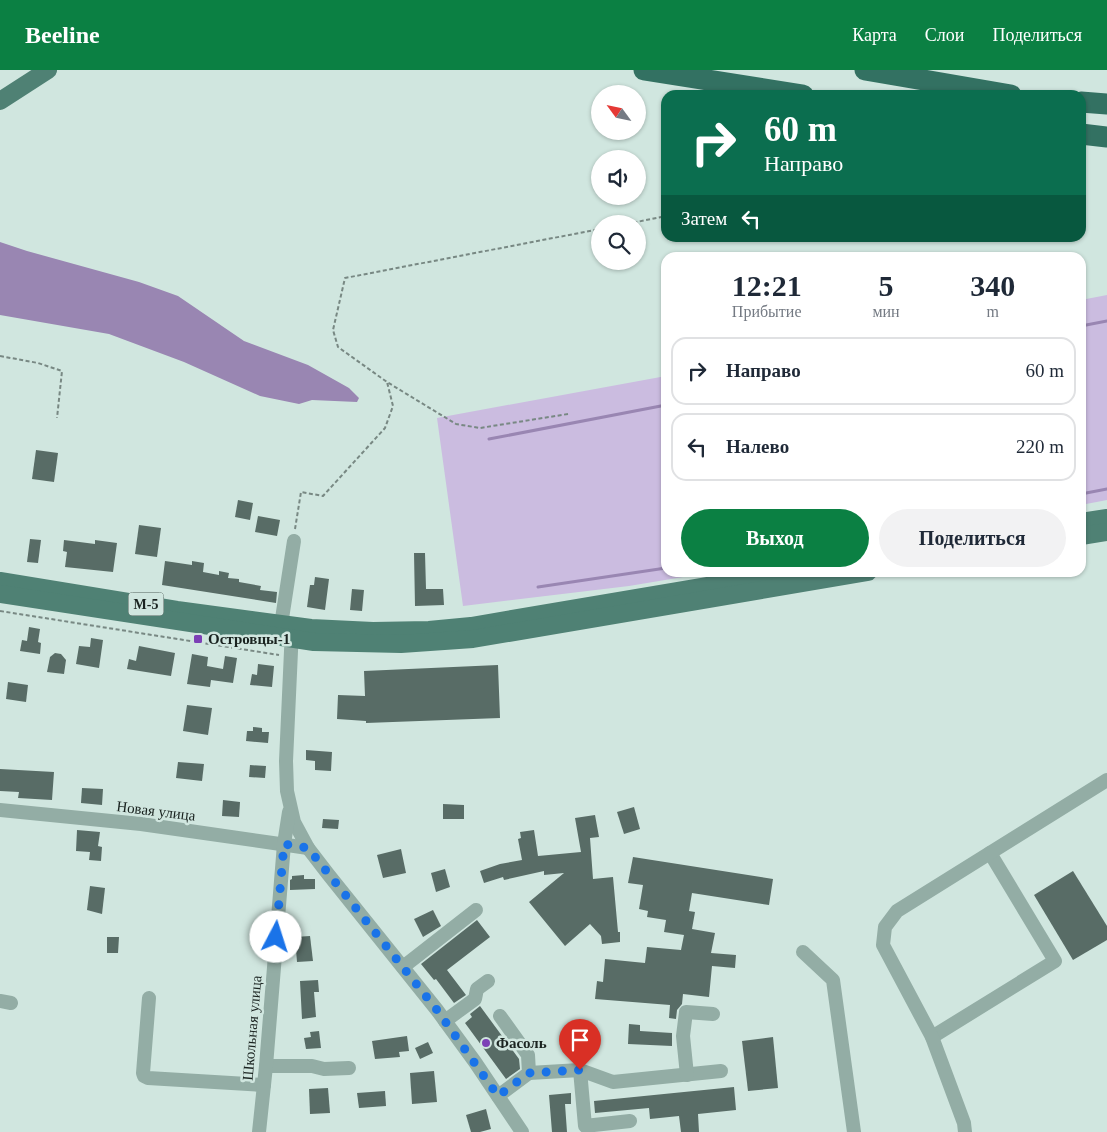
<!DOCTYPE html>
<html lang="ru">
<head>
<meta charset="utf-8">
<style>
	body { margin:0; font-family:Georgia,serif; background:#f2f2f3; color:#1f2937; height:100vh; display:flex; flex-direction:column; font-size:19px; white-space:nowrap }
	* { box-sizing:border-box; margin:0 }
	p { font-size:16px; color:#747a83 }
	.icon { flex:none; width:28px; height:28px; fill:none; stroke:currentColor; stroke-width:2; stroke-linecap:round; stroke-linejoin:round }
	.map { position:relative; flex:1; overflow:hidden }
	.panel { position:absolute; left:661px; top:182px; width:425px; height:325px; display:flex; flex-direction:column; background:#fff; border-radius:15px; box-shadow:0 1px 4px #0004 }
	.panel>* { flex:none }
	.hud { position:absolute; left:661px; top:20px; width:425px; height:152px; border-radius:15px; box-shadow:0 1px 4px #0004; background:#0b6e4f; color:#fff; overflow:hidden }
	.needle { width:32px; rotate:303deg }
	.buttons { position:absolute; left:591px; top:15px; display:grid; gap:10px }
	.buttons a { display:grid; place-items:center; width:55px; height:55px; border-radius:50%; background:#fff; box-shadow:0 1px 4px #0004; font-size:25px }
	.pin { position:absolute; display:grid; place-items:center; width:42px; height:42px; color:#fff; margin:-51px -21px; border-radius:50% 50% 50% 0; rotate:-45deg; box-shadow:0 0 5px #0007 }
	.pin .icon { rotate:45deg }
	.me { position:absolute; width:55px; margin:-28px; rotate:5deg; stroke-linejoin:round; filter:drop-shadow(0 0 4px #0008) }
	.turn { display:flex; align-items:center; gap:18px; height:105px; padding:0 20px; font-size:22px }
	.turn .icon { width:65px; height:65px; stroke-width:2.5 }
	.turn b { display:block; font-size:35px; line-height:42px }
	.then { display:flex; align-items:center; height:48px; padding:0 20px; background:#0003; gap:10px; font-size:19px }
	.eta { display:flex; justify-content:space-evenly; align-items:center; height:85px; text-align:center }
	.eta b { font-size:30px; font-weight:700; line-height:35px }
	.action { display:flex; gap:10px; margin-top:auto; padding:10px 20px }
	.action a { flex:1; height:58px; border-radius:30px; background:#0b8043; color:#fff; font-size:20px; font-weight:700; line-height:58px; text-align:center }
	.action a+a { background:#f2f2f3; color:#1f2937 }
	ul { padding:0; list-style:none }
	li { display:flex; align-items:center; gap:15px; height:68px; margin:0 10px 8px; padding:0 10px; border:2px solid #e0e1e3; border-radius:15px }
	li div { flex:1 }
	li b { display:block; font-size:19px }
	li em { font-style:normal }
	header { display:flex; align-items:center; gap:30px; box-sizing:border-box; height:70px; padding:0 25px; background:#0b8043; color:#fff }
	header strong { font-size:24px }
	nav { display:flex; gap:28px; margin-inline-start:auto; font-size:18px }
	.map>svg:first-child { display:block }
	.green { fill:#cbbce0 }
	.water { fill:#9986b2 }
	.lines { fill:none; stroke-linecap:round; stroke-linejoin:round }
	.stream { stroke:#9986b2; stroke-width:3 }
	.building { fill:#586c66 }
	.path { stroke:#788883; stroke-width:2; stroke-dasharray:4 2.5; stroke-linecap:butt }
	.minor { stroke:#93ada5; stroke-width:14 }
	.major { stroke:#4f8174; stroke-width:18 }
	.highway { stroke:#337162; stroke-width:21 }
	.route { stroke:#1a73e8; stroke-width:9; stroke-dasharray:0 16.2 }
	.poi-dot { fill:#7c40b6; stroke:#d0e6df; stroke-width:2 }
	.labels { text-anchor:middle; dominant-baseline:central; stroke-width:5; stroke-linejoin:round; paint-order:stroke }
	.shield { fill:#d0e6df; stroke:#515e59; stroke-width:1 }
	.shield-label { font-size:14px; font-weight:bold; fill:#1a2320 }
	.poi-label { font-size:15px; font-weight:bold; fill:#1a2320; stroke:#d0e6df; text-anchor:start }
	.street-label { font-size:15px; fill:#1a2320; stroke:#d0e6df }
</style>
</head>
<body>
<header>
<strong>Beeline</strong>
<nav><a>Карта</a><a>Слои</a><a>Поделиться</a></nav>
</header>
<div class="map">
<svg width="1107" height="1062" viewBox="0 0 1107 1062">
	<rect width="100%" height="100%" fill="#d0e6df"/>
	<g class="green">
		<polygon points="1107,225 1107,430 1081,435 1081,230"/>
		<polygon points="666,306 666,502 707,503 629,516 463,536 437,348"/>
	</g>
	<polygon class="water" points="0,172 27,181 139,212 178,226 244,271 308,295 349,318 359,328 357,332 312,330 299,334 260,326 184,292 109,264 0,245"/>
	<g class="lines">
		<g class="stream">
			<polyline points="1081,256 1107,251"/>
			<polyline points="489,369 666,335"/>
			<polyline points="1081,424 1107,419"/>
			<polyline points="538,517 666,498"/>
		</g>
	</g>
	<g class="building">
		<polygon points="36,380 58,383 54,412 32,409"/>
		<polygon points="238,430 253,433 250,450 235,447"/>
		<polygon points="258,446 280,450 277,466 255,462"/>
		<polygon points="139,455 161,458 157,487 135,484"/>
		<polygon points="30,469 41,470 38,493 27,492"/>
		<polygon points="64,470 95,474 95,470 117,473 113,502 65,497 67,482 63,481"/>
		<polygon points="414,483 425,483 426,519 443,519 444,535 415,536"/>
		<polygon points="165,491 192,495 192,491 204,493 203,502 219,505 219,501 229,503 228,508 239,509 239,512 261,516 260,520 277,522 276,533 162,515"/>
		<polygon points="315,507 329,509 325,540 307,537 310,515 314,515"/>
		<polygon points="352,519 364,520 362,541 350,540"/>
		<polygon points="29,557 40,559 38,572 41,573 40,584 20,581 22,570 27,571"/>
		<polygon points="91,568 103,570 99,598 76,594 79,576 90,577"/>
		<polygon points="139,576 175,583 171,606 127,599 129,589 136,591"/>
		<polygon points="55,583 61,584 66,590 64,604 47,602 50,587"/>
		<polygon points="192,584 208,587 207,596 223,599 225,586 237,588 233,613 211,610 210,617 187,614"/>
		<polygon points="258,594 274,596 272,617 250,615 252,604 257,605"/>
		<polygon points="498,595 500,648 366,653 366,651 337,649 338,625 365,626 364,601"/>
		<polygon points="8,612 28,615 26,632 6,629"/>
		<polygon points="187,635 212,638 208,665 183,661"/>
		<polygon points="253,657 262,658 262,662 269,662 268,673 246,671 247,661 253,661"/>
		<polygon points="306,680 332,682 331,701 315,700 315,691 306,690"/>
		<polygon points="178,692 204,694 202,711 176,708"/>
		<polygon points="250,695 266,696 265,708 249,707"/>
		<polygon points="0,699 54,702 52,730 18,728 19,722 0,721"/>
		<polygon points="82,718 103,719 102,735 81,733"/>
		<polygon points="223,730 240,732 239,747 222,746"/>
		<polygon points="443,734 464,735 464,749 443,749"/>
		<polygon points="634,737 640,759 624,764 617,742"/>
		<polygon points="595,745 599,767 590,768 593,809 613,807 618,862 620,862 620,872 602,874 601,866 590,854 565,876 529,832 564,803 544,805 544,801 504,810 503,807 484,813 480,801 500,794 522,790 518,769 521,768 520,762 534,760 538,786 581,782 575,748"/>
		<polygon points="323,749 339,750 338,759 322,758"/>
		<polygon points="77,760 100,762 98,776 102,777 101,791 89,790 90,782 76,781"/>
		<polygon points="401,779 406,803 383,808 377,785"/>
		<polygon points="633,787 773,809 769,835 692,823 689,841 695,842 692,859 715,863 711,883 736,885 735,898 712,896 709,927 683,924 682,934 677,940 676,949 669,948 670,935 595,929 597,911 603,912 605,889 645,893 647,877 681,880 684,865 664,862 666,850 647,847 648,841 639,839 643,815 628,813"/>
		<polygon points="445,799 450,817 436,822 431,803"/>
		<polygon points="1073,801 1107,856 1107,870 1073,890 1034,825"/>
		<polygon points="304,805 304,809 315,809 315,819 290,820 290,810 292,809 292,806"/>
		<polygon points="90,816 105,818 102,844 87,840"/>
		<polygon points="433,840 441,856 423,867 414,849"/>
		<polygon points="477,850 490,867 447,900 466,925 454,933 436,909 434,910 421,894"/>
		<polygon points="310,866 313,891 297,892 295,867"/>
		<polygon points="107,867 119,867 118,883 107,883"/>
		<polygon points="318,910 319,922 314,922 316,947 302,949 300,911"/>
		<polygon points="480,936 519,989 520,999 506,1009 465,953 472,947 470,944"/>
		<polygon points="629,954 640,955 640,961 672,963 672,976 628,974"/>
		<polygon points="319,961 321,978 306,979 304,968 311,967 310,962"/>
		<polygon points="407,966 409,981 399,982 400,987 375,989 372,971"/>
		<polygon points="773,967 778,1018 748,1021 742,971"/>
		<polygon points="428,972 433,983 420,989 415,978"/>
		<polygon points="434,1001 437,1032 412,1034 410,1003"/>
		<polygon points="734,1017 736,1040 698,1044 699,1062 681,1062 679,1046 650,1049 649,1038 595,1043 594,1031"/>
		<polygon points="328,1018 330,1043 310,1044 309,1019"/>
		<polygon points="385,1021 386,1036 359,1038 357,1023"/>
		<polygon points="571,1023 571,1034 565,1034 567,1062 552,1062 549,1025"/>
		<polygon points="486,1039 491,1059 480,1062 471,1062 466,1045"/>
	</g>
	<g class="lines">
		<g class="path">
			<polyline points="627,154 666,146"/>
			<polyline points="0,286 38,293 62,301 57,348"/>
			<polyline points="568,344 480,358 456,354 387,312 338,277 333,260 345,208 600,159"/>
			<polyline points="295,459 301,422 323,426 385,358 393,336 387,312"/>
			<polyline points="0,541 279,585"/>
		</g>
		<g class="minor">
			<polyline points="281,555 294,471"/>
			<polyline points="292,559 286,691 287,721 294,752 308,778 328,804 437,940 475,992 522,1062"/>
			<polyline points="0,740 141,754 308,778"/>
			<polyline points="803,882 833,910 854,1062"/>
			<polyline points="403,897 476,840"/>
			<polyline points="149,928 143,1003 144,1006 148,1008 264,1015"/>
			<polyline points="0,931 11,933"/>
			<polyline points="445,951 475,929 477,919 488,911"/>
			<polyline points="932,967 1055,891 990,783"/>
			<polyline points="266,996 312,996 324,999 349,998"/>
			<polyline points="580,1000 585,1056 630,1051"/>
			<polyline points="529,1003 580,1000 613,1012 721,1001"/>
			<polyline points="687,1005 683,966 686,942 713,944"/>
			<polyline points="498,1026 529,1003 528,985 500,946"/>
			<polyline points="259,1062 266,996 284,774 289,742"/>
			<polyline points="965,1062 964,1053 932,967 883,875 885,857 897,841 1107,710"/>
		</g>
		<g class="major">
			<polyline points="0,31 48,0"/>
			<polyline points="1081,452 1107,448"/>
			<polyline points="1081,466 1107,462"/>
			<polyline points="0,511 177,540 311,558 373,561 429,560 471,556 790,502"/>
			<polyline points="0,524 314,572 401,574 473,569 868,502"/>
		</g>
		<g class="highway">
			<polyline points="644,0 803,25"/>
			<polyline points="865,0 1011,25"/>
			<polyline points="1081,32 1107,34"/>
			<polyline points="1081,64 1107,67"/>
		</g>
	</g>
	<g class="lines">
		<polyline class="route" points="276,867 284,774 308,778 437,940 498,1026 529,1003 580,1000"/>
	</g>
	<g class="poi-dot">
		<rect x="193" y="564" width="10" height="10" rx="2.5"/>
		<circle cx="486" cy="973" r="5"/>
	</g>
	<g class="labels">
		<rect class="shield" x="128.5" y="522.5" width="35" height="23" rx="4"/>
		<g class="shield-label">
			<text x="146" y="534">М-5</text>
		</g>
		<g class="poi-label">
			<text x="208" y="569">Островцы-1</text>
			<text x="496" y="973">Фасоль</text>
		</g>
		<g class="street-label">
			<text transform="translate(156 741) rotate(7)">Новая улица</text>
			<text transform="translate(252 958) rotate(-85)">Школьная улица</text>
		</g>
	</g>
</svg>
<div class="buttons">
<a><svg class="needle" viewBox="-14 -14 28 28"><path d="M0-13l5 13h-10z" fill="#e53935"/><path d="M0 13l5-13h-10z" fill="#747a83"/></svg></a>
<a><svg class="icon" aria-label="sound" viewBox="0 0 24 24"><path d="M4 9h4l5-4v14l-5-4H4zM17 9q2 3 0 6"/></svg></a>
<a><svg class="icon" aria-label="search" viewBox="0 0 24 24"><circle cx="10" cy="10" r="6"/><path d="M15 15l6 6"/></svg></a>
</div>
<div class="pin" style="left:580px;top:1000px;background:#d93025"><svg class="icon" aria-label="arrive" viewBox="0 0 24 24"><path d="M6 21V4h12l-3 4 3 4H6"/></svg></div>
<svg class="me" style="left:276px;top:867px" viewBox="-20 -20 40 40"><circle r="19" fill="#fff"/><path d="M0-13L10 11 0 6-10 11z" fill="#1a73e8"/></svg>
<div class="hud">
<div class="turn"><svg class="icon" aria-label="right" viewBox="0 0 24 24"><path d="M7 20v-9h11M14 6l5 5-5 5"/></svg><div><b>60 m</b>Направо</div></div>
<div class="then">Затем<svg class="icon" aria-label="left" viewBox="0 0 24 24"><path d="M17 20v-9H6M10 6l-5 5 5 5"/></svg></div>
</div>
<section class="panel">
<div class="eta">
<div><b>12:21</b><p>Прибытие</p></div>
<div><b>5</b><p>мин</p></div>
<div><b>340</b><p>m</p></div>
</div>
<ul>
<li><svg class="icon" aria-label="right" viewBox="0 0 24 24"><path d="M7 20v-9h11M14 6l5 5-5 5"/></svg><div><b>Направо</b></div><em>60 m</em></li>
<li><svg class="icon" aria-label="left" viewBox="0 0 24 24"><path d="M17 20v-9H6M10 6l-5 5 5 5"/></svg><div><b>Налево</b></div><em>220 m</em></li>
</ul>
<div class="action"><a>Выход</a><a>Поделиться</a></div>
</section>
</div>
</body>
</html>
